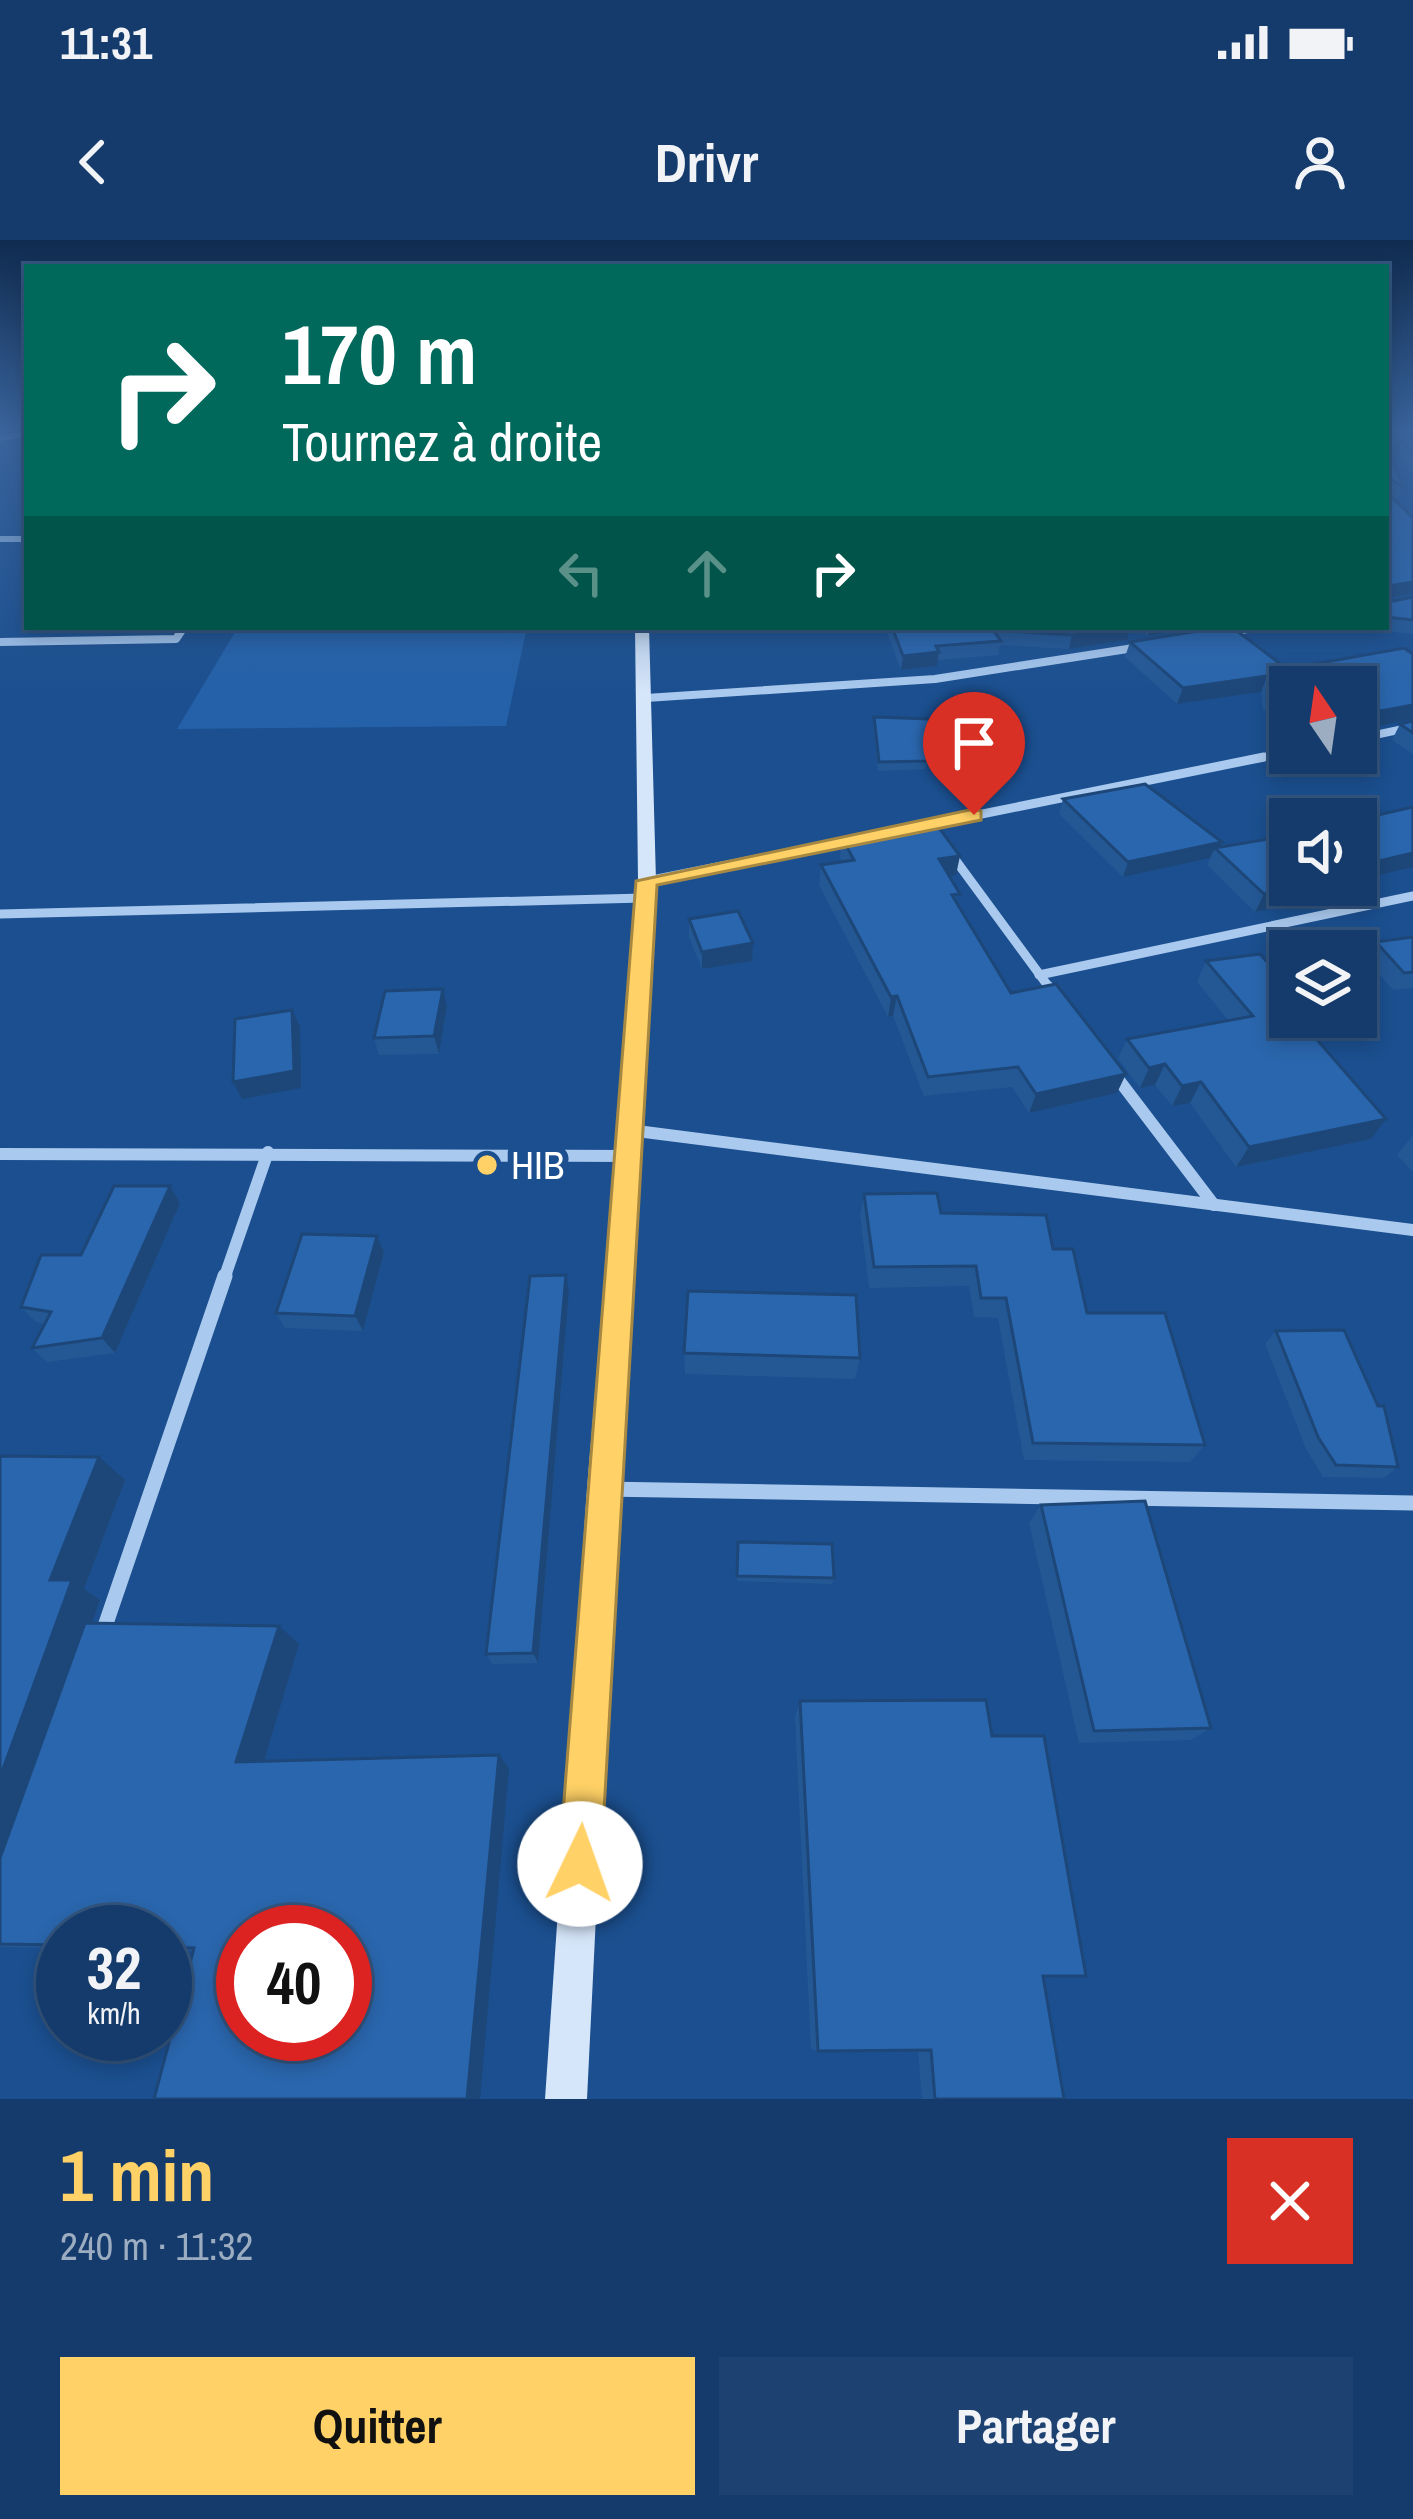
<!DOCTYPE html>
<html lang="fr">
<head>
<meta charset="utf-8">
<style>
	body { margin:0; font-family:"Archivo Narrow",sans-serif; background:#1d4271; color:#f1f3f6; height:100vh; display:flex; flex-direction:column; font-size:45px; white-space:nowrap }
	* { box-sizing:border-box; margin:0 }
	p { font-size:39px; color:#9dadc1 }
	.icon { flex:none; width:66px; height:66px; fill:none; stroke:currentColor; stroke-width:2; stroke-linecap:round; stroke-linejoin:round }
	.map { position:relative; height:1859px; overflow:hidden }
	.sheet { display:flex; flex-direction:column; background:#143b6b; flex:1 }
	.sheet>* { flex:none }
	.top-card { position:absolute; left:24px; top:24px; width:1365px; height:366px; border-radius:0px; box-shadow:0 6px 18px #0003,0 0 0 3px #33557e; background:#00695c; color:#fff; overflow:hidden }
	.needle { width:78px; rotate:347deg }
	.controls { position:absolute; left:1269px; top:426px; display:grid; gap:24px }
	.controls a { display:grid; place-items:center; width:108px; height:108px; border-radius:0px; background:#143b6b; box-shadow:0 6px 18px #0003,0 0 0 3px #33557e; font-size:60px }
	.speed { position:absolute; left:36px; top:1665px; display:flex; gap:24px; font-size:60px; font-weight:700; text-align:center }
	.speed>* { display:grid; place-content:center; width:156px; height:156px; border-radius:50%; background:#143b6b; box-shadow:0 6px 18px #0003,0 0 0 3px #33557e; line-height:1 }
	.speed small { font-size:30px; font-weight:400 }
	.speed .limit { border:18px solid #d22; background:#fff; color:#111 }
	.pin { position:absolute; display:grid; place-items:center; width:102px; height:102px; color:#fff; margin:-123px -51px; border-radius:50% 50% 50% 0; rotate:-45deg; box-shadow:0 0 12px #0007 }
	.pin .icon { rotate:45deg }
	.me { position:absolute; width:132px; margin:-66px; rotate:3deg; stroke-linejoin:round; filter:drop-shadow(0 0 9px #0008) }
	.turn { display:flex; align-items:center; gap:42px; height:252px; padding:0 60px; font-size:54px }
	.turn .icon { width:156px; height:156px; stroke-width:2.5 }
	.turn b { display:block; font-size:84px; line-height:102px }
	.lanes { display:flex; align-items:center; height:114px; padding:0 60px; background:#0003; justify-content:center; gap:60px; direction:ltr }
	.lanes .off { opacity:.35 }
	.round { display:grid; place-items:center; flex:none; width:126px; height:126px; border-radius:0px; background:#1d4271 }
	.overview { display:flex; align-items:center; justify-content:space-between; height:204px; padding:0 60px }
	h1 { font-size:72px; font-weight:700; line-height:90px; color:#ffd166 }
	.action { display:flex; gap:24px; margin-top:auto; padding:24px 60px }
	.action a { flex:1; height:138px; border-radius:0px; background:#ffd166; color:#111; font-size:48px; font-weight:700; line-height:138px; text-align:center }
	.action a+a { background:#1d4271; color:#f1f3f6 }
	.status { display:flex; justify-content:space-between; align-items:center; height:84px; padding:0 60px; background:#143b6b; direction:ltr }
	.status svg { height:33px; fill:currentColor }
	header { display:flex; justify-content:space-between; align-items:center; height:156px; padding:0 60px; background:#143b6b; font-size:54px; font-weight:700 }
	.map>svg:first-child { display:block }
	.green { fill:#2461a8 }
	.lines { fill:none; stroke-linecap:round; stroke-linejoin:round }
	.street-far4 { stroke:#a9c9ee; stroke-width:6 }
	.street-far3 { stroke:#a9c9ee; stroke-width:8 }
	.street-far2 { stroke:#a9c9ee; stroke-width:9 }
	.street-far1 { stroke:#a9c9ee; stroke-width:12 }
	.street { stroke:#a9c9ee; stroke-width:15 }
	.secondary { fill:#d6e6fa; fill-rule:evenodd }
	.wall { fill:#245895 }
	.shaded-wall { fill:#1d4779 }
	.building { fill:#2a66ad; stroke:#1d4779; stroke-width:3; fill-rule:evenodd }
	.route { fill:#ffd166; stroke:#a68842; stroke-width:3 }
	.poi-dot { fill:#ffd166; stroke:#1b4f8f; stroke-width:4.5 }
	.labels { text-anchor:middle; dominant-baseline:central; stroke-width:12; stroke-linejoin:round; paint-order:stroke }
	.poi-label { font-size:39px; fill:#fff; stroke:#1b4f8f; text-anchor:start }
</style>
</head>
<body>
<div class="status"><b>11:31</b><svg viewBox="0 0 49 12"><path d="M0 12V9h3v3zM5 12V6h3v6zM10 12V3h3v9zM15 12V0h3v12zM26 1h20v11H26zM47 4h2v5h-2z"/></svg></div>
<header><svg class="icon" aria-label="back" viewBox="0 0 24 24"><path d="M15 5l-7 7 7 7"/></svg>Drivr<svg class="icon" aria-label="person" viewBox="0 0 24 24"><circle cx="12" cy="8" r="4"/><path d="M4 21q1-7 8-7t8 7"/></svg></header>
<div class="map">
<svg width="1413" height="1859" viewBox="0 0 1413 1859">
	<rect width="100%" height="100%" fill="#1b4f8f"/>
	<polygon class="green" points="238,387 527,387 506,486 177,489"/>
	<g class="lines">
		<g class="street-far4">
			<polyline points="0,198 27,193"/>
			<polyline points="0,299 27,299"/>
		</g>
		<g class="street-far3">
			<polyline points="1225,393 1258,387"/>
			<polyline points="0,402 176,399 184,387"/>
			<polyline points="646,458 935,439 1140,407"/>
			<polyline points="1356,499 1413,487"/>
			<polyline points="1249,520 1290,512"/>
		</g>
		<g class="street-far2">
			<polyline points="883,594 1264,517"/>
			<polyline points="951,614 1051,750"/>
			<polyline points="647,641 857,599"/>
			<polyline points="0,674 644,658"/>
			<polyline points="1039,735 1413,656"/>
		</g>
		<g class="street-far1">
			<polyline points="1048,747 1056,757"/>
			<polyline points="1112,831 1214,965"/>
			<polyline points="629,890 1413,990"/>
			<polyline points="0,914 626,916"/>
			<polyline points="224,1039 268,912"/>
		</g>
		<g class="street">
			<polyline points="604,1249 1413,1263"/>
			<polyline points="102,1395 225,1036"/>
		</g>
		<polygon class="secondary" points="635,387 649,387 656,641 617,1249 587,1859 545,1859 587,1249 638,641"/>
	</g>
	<g class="wall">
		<polygon points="1386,191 1412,191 1386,192 1388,194 1413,197 1413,236 1398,212 1390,215 1403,247 1397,260 1390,255 1413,278 1413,354 1388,358 1394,361 1413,357 1413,394 1347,387 1386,387"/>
		<polygon points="885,387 1131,387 1127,400 1069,409 1000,405 998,415 938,420 937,426 901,430"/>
		<polygon points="1136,387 1201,387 1148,396"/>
		<polygon points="1130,402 1287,429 1413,414 1373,487 1356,476 1356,447 1290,447 1290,469 1263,471 1261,452 1177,464 1125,417"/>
		<polygon points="874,477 927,521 926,529 878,531 873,485"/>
		<polygon points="1413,481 1413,514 1392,500 1400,484"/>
		<polygon points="1063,559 1222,602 1220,607 1307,661 1255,672 1207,625 1210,618 1123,637 1059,574"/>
		<polygon points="1413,567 1370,637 1356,626 1356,580"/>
		<polygon points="842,598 956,635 949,636 958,664 1011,753 1117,853 1029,873 1012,847 924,856 893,776 888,777 819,645 821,625 842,622 840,618"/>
		<polygon points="689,679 752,721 702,729 689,697"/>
		<polygon points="1413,697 1413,748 1393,750 1366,719 1376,702"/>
		<polygon points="1206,721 1315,777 1308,789 1371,899 1236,927 1190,863 1172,866 1155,845 1140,848 1118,819 1127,799 1228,780 1197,742"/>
		<polygon points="447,766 439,814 379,815 374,798"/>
		<polygon points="1413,895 1413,932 1397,915"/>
		<polygon points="170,946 180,963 115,1113 47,1122 32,1108 45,1084 36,1082 21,1067 81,1015"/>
		<polygon points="864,954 941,973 1053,1009 1087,1073 1205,1205 1190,1222 1024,1220 998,1078 974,1077 969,1046 869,1048 860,975"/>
		<polygon points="377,996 384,1012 363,1091 285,1088 276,1073"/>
		<polygon points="566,1035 569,1051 538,1423 492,1424 486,1414"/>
		<polygon points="1276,1091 1398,1227 1384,1238 1323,1237 1306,1209 1265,1104"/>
		<polygon points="684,1113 860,1118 855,1139 685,1134"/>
		<polygon points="0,1216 125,1240 84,1349 100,1360 92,1383 299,1404 264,1522 499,1515 509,1528 194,1711 165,1711 165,1692 63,1692 63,1708 0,1707"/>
		<polygon points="1041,1265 1211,1488 1191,1500 1079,1503 1029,1283"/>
		<polygon points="738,1302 834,1338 832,1344 737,1341"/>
		<polygon points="800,1461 992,1496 1086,1736 1044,1738 1064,1859 922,1859 918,1810 818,1811 811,1809 795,1477"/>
	</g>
	<g class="shaded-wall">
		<polygon points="1403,200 1398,212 1386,217 1387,207"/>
		<polygon points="1413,342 1413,354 1386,358 1388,346"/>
		<polygon points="1131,387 1127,400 1069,409 1072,395"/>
		<polygon points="1151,387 1201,387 1148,396"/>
		<polygon points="939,412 937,426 901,430 903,416"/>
		<polygon points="1267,436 1261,452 1177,464 1183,448"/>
		<polygon points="1413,465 1413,479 1373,487 1381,471"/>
		<polygon points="1222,602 1218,611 1215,608 1210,618 1123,637 1128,622"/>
		<polygon points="1413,613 1413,627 1370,637 1379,621"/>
		<polygon points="960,616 956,635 935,639 939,619"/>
		<polygon points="1310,645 1315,645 1307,661 1255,672 1264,654"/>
		<polygon points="753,703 752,721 702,729 702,712"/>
		<polygon points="443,749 447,766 439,814 434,796"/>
		<polygon points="897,756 893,776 888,777 891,757"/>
		<polygon points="292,770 300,787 301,848 242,859 233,842"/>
		<polygon points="1315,777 1303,796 1299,779"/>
		<polygon points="1165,824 1155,845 1140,848 1149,828"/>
		<polygon points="1126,834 1117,853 1029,873 1036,854"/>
		<polygon points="1201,842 1190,863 1172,866 1182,846"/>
		<polygon points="1386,879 1371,899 1236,927 1249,907"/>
		<polygon points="170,946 180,963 115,1113 102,1098"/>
		<polygon points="377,996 384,1012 363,1091 355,1076"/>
		<polygon points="566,1035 569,1051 538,1423 533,1413"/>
		<polygon points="99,1217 125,1240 84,1349 100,1360 0,1650 0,1537 50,1340"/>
		<polygon points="279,1386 299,1404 260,1535 236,1522"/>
		<polygon points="499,1515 509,1528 480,1859 467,1859"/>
	</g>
	<g class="building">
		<polygon points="1386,191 1388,194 1413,197 1413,215 1403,200 1387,207 1403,247 1391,239 1386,247"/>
		<polygon points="1386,251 1413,278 1413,342 1388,346 1386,354"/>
		<polygon points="1386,357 1394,361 1413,357 1413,380 1386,377"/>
		<polygon points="892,387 1125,387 1072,395 993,390 1001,401 936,406 939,412 903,416"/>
		<polygon points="1223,387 1232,387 1287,429 1404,408 1413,414 1413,465 1381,471 1356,455 1356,447 1290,447 1290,454 1270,456 1267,436 1183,448 1130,402"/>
		<polygon points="874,477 930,479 927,521 879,522"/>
		<polygon points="1413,481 1413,493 1400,484"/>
		<polygon points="1145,544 1222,602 1128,622 1063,559"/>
		<polygon points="1413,567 1413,613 1379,621 1356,602 1356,580"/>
		<polygon points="937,585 960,616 939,619 960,654 952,655 1011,753 1056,744 1126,834 1036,854 1018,827 928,837 897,756 891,757 821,625 854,620 842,598"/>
		<polygon points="1268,599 1290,620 1290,645 1310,645 1264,654 1215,608"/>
		<polygon points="738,671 753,703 702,712 689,679"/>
		<polygon points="1413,697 1413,732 1404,733 1376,702"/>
		<polygon points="1260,714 1290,748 1290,777 1309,777 1299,779 1386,879 1249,907 1201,842 1182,846 1165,824 1149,828 1127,799 1253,776 1206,721"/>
		<polygon points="443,749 434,796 374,798 385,751"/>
		<polygon points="292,770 294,831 233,842 235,779"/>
		<polygon points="114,946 170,946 102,1098 32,1108 51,1072 21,1067 41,1015 81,1015"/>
		<polygon points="937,953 941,973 1046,975 1053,1009 1073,1009 1087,1073 1165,1073 1205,1205 1033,1203 1006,1058 981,1058 976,1026 874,1027 864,954"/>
		<polygon points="302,994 377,996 355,1076 276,1073"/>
		<polygon points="566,1035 533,1413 486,1414 530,1036"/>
		<polygon points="688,1051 856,1055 860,1118 684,1113"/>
		<polygon points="1344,1090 1378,1166 1384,1166 1398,1227 1336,1225 1318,1197 1276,1091"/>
		<polygon points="0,1216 99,1217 50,1340 72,1340 0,1537"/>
		<polygon points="1145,1261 1211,1488 1094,1491 1041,1265"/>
		<polygon points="738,1302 832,1304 834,1338 737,1336"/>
		<path d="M85 1383 279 1386 236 1522 499 1515 467 1859H154L194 1708 165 1707V1692H63V1705L0 1704V1618ZM243 1692H345V1794H243Z"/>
		<polygon points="986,1460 992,1496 1044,1496 1086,1736 1043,1736 1064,1859 935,1859 931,1810 818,1811 800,1461"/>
	</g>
	<linearGradient id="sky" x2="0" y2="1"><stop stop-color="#0f2b4f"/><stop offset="0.42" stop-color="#39639b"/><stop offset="1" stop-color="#39639b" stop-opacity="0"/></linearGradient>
	<rect width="1413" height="452" fill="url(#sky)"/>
	<polygon class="route" points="974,569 981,571 981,580 657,645 601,1624 595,1639 580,1645 565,1639 559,1624 636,641"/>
	<circle class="poi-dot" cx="487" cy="925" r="12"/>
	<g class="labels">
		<g class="poi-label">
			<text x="511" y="925">HIB</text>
		</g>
	</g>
</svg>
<div class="controls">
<a><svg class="needle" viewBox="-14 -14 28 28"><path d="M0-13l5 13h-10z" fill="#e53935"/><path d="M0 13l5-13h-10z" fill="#9dadc1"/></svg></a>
<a><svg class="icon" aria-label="sound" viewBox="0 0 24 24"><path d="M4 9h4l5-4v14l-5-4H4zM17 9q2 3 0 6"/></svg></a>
<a><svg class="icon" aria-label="layers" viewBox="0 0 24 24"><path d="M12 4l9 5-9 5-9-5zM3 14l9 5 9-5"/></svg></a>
</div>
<div class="speed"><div>32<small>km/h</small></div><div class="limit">40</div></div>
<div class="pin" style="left:974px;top:575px;background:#d93025"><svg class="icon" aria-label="arrive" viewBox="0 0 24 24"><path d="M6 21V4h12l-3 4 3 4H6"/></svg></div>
<svg class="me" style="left:580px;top:1624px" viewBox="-20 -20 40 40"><circle r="19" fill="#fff"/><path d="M0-13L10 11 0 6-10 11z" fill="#ffd166"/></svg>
<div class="top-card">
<div class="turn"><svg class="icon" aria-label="right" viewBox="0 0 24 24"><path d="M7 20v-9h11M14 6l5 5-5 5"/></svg><div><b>170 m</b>Tournez à droite</div></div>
<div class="lanes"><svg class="icon off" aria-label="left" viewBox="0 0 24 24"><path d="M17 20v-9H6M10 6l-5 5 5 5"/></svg><svg class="icon off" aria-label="ahead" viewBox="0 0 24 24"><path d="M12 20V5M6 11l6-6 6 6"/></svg><svg class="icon" aria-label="right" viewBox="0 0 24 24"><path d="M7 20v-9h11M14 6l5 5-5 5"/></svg></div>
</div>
</div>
<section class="sheet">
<div class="overview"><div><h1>1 min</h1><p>240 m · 11:32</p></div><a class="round" style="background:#d93025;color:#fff"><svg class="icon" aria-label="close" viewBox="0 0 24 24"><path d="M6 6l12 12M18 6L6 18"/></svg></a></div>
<div class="action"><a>Quitter</a><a>Partager</a></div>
</section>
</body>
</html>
